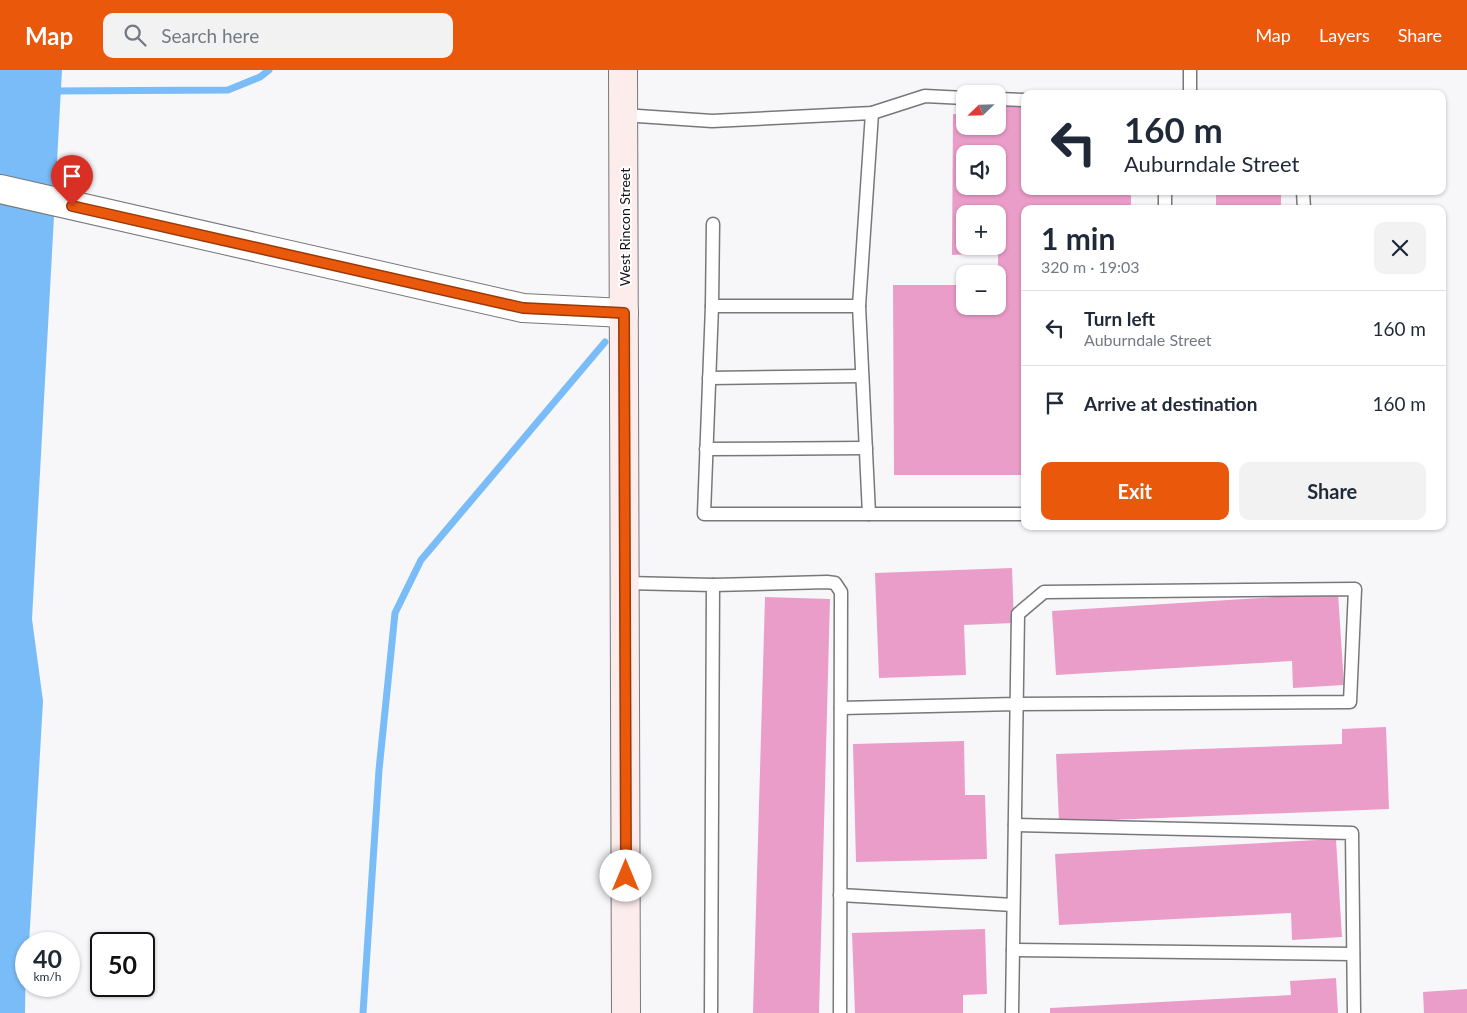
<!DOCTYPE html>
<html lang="en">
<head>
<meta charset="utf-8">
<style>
	body { margin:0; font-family:Lato,sans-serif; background:#f2f2f3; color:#1f2937; height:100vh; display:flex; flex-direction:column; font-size:19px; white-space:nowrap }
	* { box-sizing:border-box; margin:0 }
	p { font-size:16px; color:#747a83 }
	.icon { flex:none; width:28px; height:28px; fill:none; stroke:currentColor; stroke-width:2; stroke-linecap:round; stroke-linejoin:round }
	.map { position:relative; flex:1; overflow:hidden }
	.sheet { position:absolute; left:1021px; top:135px; width:425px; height:325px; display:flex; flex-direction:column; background:#fff; border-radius:10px; box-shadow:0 1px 4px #0004 }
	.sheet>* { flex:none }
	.guide { position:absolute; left:1021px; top:20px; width:425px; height:105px; border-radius:10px; box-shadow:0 1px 4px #0004; background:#fff; color:#1f2937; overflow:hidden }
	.needle { width:32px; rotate:247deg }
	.buttons { position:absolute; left:956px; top:15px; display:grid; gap:10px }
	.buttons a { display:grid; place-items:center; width:50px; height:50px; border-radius:10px; background:#fff; box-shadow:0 1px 4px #0004; font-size:25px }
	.speed { position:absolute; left:15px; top:862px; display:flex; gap:10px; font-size:25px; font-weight:700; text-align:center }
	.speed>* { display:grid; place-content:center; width:65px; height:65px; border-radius:50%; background:#fff; box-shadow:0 1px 4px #0004; line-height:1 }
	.speed small { font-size:12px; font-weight:400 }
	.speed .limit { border:2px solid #111; border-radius:8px; background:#fff; color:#111 }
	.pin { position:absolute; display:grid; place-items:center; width:42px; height:42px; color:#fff; margin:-51px -21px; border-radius:50% 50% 50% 0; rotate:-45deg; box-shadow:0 0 5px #0007 }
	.pin .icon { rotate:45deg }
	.me { position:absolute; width:55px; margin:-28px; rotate:0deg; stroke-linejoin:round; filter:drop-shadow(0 0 4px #0008) }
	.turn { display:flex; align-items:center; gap:18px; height:105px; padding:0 20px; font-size:22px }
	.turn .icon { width:65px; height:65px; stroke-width:2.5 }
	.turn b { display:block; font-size:35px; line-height:42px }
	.round { display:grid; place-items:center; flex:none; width:52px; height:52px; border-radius:10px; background:#f2f2f3 }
	.headline { display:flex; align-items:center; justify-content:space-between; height:85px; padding:0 20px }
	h1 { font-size:30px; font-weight:700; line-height:38px }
	.cta { display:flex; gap:10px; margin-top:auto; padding:10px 20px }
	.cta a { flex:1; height:58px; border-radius:10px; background:#ea580c; color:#fff; font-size:20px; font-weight:700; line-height:58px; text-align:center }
	.cta a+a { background:#f2f2f3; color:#1f2937 }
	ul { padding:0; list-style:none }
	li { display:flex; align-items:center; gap:15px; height:75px; padding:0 20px; border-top:1px solid #e0e1e3 }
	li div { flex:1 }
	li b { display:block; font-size:19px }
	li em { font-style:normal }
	header { display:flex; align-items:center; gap:30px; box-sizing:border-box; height:70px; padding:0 25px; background:#ea580c; color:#fff }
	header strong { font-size:24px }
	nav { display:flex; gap:28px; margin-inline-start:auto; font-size:18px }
	.search { width:350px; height:45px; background:#f2f2f3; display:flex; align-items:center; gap:12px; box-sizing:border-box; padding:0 18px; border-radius:10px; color:#747a83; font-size:19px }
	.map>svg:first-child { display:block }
	.water { fill:#7abcf7 }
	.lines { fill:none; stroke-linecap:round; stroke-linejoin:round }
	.stream { stroke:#7abcf7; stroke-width:7 }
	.building { fill:#eb9dca; fill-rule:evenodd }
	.service-casing { stroke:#78787b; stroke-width:15 }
	.tertiary-casing { stroke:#78787b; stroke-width:30 }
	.secondary-casing { stroke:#78787b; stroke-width:30 }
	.service { stroke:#fff; stroke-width:12 }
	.tertiary { stroke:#fff; stroke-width:28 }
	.secondary { stroke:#fdecec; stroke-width:28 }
	.route-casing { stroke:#983908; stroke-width:12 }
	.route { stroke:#ea580c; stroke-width:9 }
	.labels { text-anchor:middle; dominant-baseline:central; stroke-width:4; stroke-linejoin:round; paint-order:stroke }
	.street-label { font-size:14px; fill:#111112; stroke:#fff }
</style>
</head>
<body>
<header>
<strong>Map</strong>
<div class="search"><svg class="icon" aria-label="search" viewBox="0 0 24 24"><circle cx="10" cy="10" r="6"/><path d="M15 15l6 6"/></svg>Search here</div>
<nav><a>Map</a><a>Layers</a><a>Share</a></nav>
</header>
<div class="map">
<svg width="1467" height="943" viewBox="0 0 1467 943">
	<rect width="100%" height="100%" fill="#f7f7fa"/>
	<polygon class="water" points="0,0 62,0 32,549 43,631 29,874 26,874 25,943 0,943"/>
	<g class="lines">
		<g class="stream">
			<polyline points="51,21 228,20 260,7 269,0"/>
			<polyline points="363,943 379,700 395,543 421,490 605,272"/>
		</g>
	</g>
	<g class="building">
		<path d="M1001 36H1025V121H1131V139H1025V405H894L893 215H965V236H998V182L952 185 953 44H965V56H998V46H1000ZM965 84H998V116H965ZM965 144H998V176H965Z"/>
		<rect x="1216" y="121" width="65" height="18"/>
		<polygon points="1012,498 1014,553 964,555 966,605 879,608 875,503"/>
		<polygon points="1338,523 1344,615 1293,618 1292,591 1056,605 1052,541"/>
		<polygon points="765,527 830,529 819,943 753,943"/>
		<polygon points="1386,657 1389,739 1059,752 1056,684 1342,674 1342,659"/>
		<polygon points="964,671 965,725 985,725 987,789 856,792 853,674"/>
		<polygon points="1336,769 1342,867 1292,870 1291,843 1059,855 1055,784"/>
		<polygon points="985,859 987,924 963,925 963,943 855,943 852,863"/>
		<polygon points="1336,908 1338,943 1050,943 1050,938 1291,925 1290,911"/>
		<polygon points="1467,919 1467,943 1424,943 1423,922"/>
	</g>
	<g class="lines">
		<g class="service-casing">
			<g id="service">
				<polyline points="1190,24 1190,0"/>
				<polyline points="998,29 1025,30"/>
				<polyline points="872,43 859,236 712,236 704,444 1025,444"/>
				<polyline points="623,45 712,51 872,43 925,26 965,28"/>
				<polyline points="1165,121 1165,139"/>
				<polyline points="1303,121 1304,139"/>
				<polyline points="712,236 713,154"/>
				<polyline points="859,236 869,444"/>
				<polyline points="709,308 862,306"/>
				<polyline points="706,379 866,378"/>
				<polyline points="626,513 713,515 711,943"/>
				<polyline points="713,515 827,512 835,513 841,522 840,943"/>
				<path d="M841 638 1016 634 1350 632 1355 519 1044 522 1018 544C1016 677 1014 810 1012 943"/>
				<polyline points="1015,755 1352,763 1354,943"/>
				<polyline points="840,825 1013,835"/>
				<polyline points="1013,880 1353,884"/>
			</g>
		</g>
		<g class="tertiary-casing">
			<polyline id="tertiary" points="0,119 523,238 624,243"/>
		</g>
		<g class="secondary-casing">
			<polyline id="secondary" points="623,0 626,943"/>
		</g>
		<use href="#service" class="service"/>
		<use href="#tertiary" class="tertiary"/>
		<use href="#secondary" class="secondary"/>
	</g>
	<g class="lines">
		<g class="route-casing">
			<polyline id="route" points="72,136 523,238 624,243 626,806"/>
		</g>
		<use href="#route" class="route"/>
	</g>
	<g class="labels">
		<g class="street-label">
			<text transform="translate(624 157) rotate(-90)">West Rincon Street</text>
		</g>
	</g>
</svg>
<div class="buttons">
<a><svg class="needle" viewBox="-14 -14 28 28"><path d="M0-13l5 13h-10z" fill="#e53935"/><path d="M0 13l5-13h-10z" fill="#747a83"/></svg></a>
<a><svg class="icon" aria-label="sound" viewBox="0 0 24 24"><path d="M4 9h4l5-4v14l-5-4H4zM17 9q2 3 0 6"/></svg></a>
<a>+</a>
<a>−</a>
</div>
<div class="speed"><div>40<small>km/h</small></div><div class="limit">50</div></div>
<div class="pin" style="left:72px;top:136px;background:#d93025"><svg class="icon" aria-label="arrive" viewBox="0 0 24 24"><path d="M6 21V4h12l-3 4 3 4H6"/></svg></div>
<svg class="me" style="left:626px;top:806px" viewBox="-20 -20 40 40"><circle r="19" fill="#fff"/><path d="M0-13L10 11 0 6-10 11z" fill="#ea580c"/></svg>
<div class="guide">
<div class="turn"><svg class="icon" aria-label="left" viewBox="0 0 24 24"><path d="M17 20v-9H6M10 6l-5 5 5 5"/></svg><div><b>160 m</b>Auburndale Street</div></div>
</div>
<section class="sheet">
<div class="headline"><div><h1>1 min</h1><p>320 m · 19:03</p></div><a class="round"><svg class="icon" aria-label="close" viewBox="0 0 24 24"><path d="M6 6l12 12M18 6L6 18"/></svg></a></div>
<ul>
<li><svg class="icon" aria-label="left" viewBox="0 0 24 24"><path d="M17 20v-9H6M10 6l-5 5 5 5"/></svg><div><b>Turn left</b><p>Auburndale Street</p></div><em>160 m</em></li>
<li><svg class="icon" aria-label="arrive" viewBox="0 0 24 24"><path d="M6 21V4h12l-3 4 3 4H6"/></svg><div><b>Arrive at destination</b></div><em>160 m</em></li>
</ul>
<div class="cta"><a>Exit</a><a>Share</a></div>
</section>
</div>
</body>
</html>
